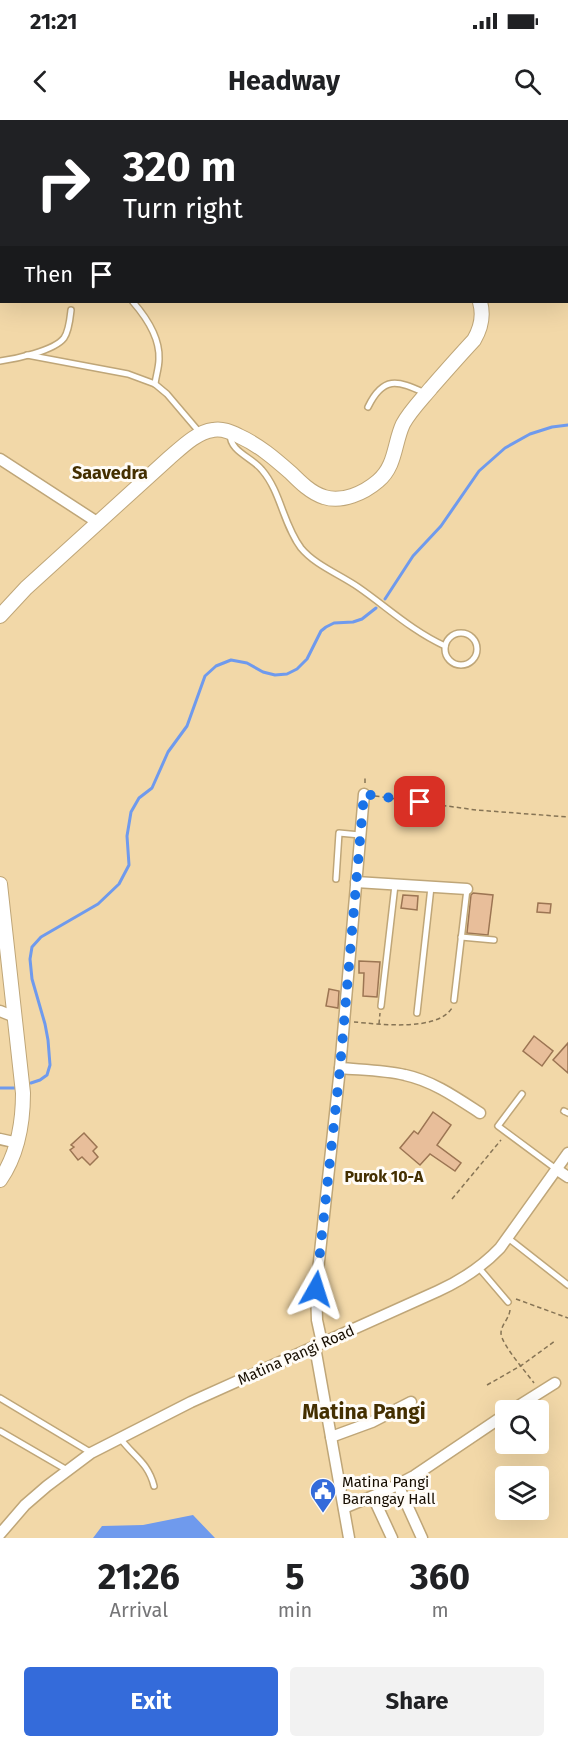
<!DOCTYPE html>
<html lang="en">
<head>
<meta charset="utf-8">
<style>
	body { margin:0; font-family:"Fira Sans",sans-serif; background:#f2f2f2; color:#202124; height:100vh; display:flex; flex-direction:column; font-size:22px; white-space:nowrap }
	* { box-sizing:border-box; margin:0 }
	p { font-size:20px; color:#757577 }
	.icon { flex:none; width:33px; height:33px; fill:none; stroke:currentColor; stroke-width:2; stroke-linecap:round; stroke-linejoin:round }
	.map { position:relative; height:1418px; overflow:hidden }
	.sheet { display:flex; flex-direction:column; background:#fff; flex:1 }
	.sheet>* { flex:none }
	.top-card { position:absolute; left:0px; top:0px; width:568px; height:183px; box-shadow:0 6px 24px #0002; background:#202124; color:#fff; overflow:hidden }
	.fabs { position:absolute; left:495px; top:1280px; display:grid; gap:12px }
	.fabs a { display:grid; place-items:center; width:54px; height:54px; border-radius:6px; background:#fff; box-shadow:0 6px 24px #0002; font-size:30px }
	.pin { position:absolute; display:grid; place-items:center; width:51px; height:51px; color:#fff; margin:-26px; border-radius:12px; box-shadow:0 3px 9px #0006 }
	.me { position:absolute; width:66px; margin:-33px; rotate:6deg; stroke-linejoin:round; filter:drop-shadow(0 0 4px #0008) }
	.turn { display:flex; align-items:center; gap:21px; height:126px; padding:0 24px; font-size:27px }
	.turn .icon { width:78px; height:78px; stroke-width:2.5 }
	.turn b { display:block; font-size:42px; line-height:51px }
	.then { display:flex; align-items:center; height:57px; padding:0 24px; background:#0003; gap:12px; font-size:22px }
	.eta { display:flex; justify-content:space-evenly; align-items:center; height:102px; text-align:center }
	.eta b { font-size:36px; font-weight:700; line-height:42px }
	.primary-button { display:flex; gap:12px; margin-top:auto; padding:12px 24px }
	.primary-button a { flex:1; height:69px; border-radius:6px; background:#346bda; color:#fff; font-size:24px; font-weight:700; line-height:69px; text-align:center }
	.primary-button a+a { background:#f2f2f2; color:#202124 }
	.status { display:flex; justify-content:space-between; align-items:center; height:42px; padding:0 30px; background:#fff; direction:ltr }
	.status svg { height:16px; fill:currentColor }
	header { display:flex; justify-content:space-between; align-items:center; height:78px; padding:0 24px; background:#fff; font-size:27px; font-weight:700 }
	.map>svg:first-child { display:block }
	.water { fill:#6f9aed }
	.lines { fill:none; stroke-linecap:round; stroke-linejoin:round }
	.stream { stroke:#6f9aed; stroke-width:3 }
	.building { fill:#e8be9a; stroke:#9c7553; stroke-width:1.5 }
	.service-casing { stroke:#bfa678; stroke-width:8 }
	.minor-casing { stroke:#bfa678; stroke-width:13 }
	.tertiary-casing { stroke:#bfa678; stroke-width:16 }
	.path { stroke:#867455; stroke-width:1.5; stroke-dasharray:4.5 3; stroke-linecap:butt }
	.service { stroke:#fff; stroke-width:5 }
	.minor { stroke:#fff; stroke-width:10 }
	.tertiary { stroke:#fff; stroke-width:14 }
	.route { stroke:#1a73e8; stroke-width:10; stroke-dasharray:0 18 }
	.labels { text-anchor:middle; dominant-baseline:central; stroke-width:6; stroke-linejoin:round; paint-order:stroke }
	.street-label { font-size:15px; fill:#160d00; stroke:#fffcf7 }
	.poi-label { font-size:15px; fill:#160d00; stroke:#fffcf7; text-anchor:start }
	.neighbourhood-label { font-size:16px; font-weight:bold; fill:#442f00; stroke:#fffcf7 }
	.quarter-label { font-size:18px; font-weight:bold; fill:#442f00; stroke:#fffcf7 }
	.district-label { font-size:21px; font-weight:bold; fill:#442f00; stroke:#fffcf7 }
</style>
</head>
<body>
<div class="status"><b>21:21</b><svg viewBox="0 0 49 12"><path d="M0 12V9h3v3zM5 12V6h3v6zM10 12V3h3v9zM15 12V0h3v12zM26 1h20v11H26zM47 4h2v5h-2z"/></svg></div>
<header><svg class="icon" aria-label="back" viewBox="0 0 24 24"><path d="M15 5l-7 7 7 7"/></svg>Headway<svg class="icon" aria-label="search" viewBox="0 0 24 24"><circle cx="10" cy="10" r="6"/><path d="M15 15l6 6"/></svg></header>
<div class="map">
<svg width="568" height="1418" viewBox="0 0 568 1418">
	<rect width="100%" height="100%" fill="#f2d8a8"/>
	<polygon class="water" points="193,1395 215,1418 93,1418 102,1406 143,1405"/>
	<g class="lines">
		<g class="stream">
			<polyline points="564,0 565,2"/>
			<polyline points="567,4 568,6"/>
			<polyline points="567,93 568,91"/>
			<polyline points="567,147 568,149"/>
			<polyline points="385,479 413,436 441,406 479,351 505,328 530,314 552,307 568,305"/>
			<polyline points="31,963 40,960 47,955 50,945 48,920 45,904 32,859 30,839 32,827 41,817 98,784 119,764 129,745 127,716 131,692 139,678 152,668 168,632 187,606 205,556 216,546 231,540 247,543 263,552 275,555 287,554 297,549 307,539 321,511 326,507 334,503 353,502 362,499 376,488"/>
			<polyline points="0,968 15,968"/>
		</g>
	</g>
	<g class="building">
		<polygon points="473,773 493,775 488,815 467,813 471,775"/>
		<polygon points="403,775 418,776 417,790 401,788"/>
		<polygon points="538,783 551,784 550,793 537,792"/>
		<polygon points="359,841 380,842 377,877 363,876 364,853 359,853"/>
		<polygon points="329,869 339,871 338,888 326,886"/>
		<polygon points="534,916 553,931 542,946 523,931"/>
		<polygon points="568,923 568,953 553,940"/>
		<polygon points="433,992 451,1005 437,1025 461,1043 455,1051 430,1034 420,1045 400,1028 414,1011 418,1014"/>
		<polygon points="84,1013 97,1027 93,1031 98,1037 90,1045 82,1037 78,1040 70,1030 74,1027 71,1025"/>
	</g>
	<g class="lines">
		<g class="service-casing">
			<g id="service">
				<polyline points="0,141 2,140"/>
				<path d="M133 182C146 197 160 218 159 239 159 247 156 256 155 264"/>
				<polyline points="27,235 128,254 155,264 167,274 201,314"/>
				<path d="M0 241C15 239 54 231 64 218 69 211 70 199 71 190"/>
				<path d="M368 287C383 256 397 260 425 273"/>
				<path d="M230 314C230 332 252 337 262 350 281 372 283 404 301 428 315 445 339 454 358 467 387 487 412 511 445 526"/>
				<circle cx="461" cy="529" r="16"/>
				<polyline points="336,759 339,713 360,715"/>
				<polyline points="461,817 494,820"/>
				<polyline points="454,880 467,769"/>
				<polyline points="381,886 395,765"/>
				<polyline points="417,893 431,767"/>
				<polyline points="522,974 498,1006 556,1049"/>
				<polyline points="564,991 568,993"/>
				<polyline points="508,1118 568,1165"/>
				<polyline points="479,1148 508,1182"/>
				<polyline points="0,1278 90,1332"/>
				<polyline points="0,1311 67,1350"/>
				<path d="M120 1318C133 1336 148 1342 154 1366"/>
			</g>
		</g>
		<g class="minor-casing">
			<g id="minor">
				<polyline points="0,339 97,402"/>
				<polyline points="356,762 467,769"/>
				<polyline points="0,891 15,897"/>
				<path d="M340 948C362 950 384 950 405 955 433 961 457 978 480 993"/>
				<polyline points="0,1019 18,1023"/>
				<polyline points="556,1049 568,1057"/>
				<polyline points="322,1223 317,1200 316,1169 340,948 364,674"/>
				<polyline points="315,1227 349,1418"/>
				<polyline points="512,1290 555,1263"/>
				<polyline points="331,1317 372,1302 411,1282"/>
				<polyline points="398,1365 422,1418"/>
				<polyline points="373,1377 392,1418"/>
				<polyline points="344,1388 385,1371 414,1356 506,1294"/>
				<path d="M0 1414 25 1385 47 1366 91 1333 191 1282 438 1171C462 1160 482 1147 500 1128L568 1033"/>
			</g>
		</g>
		<g class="tertiary-casing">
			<g id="tertiary">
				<polyline points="335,0 336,2"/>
				<path d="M0 496 26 468 168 339C180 329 196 312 213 310 222 308 231 312 239 316 259 325 275 339 291 353 300 362 311 373 324 377 342 383 364 373 378 361 396 346 394 323 403 304 410 291 422 279 431 268 445 252 459 236 474 220 481 208 484 196 480 182"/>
				<path d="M0 764 23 973C23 1004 18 1034 0 1060"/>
			</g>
		</g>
		<g class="path">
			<polyline points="320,2 320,0"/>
			<polyline points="365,663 365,657"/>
			<polyline points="375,676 476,690 568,697"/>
			<path d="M354 902C378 904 437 912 452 888"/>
			<polyline points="379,904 380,893"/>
			<polyline points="452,1079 501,1020"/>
			<polyline points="516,1179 568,1198"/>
			<path d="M510 1190C509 1199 501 1205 501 1213 501 1224 526 1252 534 1263"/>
			<polyline points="487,1265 522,1245 555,1221"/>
		</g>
		<use href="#service" class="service"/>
		<use href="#minor" class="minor"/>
		<use href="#tertiary" class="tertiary"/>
	</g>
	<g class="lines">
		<polyline class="route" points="316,1169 340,948 364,674 420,682"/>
	</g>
	<defs>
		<g id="civic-pin" transform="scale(1.35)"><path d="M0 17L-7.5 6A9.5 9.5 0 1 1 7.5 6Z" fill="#346bda" stroke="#fffcf7"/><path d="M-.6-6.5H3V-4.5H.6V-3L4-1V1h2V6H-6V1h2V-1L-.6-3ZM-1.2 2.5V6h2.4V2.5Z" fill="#fff"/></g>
	</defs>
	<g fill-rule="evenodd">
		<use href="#civic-pin" x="323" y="1371"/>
	</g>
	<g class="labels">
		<g class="street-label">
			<text transform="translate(296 1235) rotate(-24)">Matina Pangi Road</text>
		</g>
		<g class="poi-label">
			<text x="342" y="1362">Matina Pangi<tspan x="342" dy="17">Barangay Hall</tspan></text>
		</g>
		<g class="neighbourhood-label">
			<text x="384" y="1056">Purok 10-A</text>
		</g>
		<g class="quarter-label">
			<text x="110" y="353">Saavedra</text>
		</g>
		<g class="district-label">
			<text x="364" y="1292">Matina Pangi</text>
		</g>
	</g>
</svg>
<div class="fabs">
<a><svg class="icon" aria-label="search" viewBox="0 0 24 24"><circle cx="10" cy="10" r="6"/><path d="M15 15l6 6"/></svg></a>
<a><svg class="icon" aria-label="layers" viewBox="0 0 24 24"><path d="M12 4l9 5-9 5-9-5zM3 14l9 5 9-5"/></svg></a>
</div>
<div class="pin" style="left:420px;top:682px;background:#d93025"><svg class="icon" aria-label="arrive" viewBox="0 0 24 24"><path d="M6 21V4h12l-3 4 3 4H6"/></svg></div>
<svg class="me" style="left:316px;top:1169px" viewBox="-20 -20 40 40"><path d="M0-17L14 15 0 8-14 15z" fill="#1a73e8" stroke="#fff" stroke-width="4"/></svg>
<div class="top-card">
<div class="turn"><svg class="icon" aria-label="right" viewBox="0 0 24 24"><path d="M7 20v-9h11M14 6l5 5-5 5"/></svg><div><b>320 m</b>Turn right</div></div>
<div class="then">Then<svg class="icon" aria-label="arrive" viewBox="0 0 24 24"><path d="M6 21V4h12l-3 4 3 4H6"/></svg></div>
</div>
</div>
<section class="sheet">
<div class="eta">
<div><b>21:26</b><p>Arrival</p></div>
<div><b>5</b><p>min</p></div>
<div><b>360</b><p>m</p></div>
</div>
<div class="primary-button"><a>Exit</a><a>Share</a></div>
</section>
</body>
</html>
